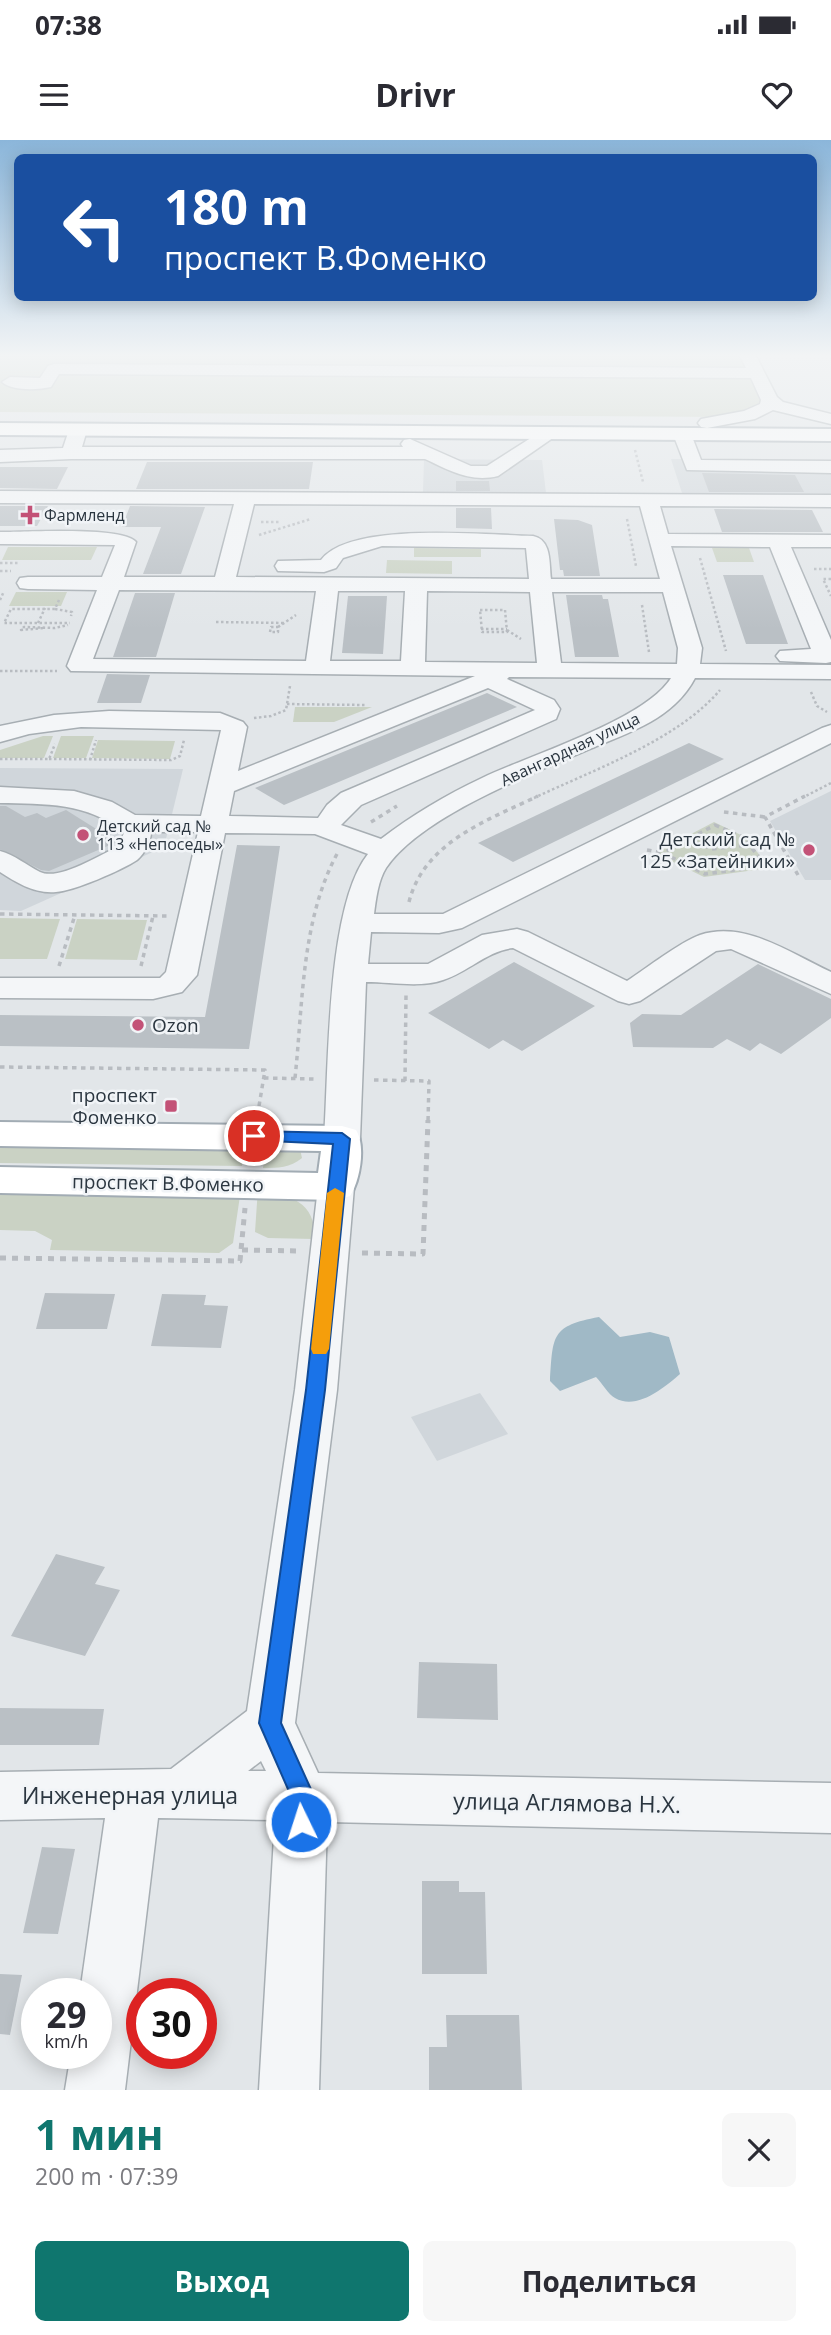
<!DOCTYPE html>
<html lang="ru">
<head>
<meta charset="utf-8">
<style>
	body { margin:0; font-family:"Open Sans",sans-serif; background:#f7f7f7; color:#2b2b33; height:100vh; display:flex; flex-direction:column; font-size:26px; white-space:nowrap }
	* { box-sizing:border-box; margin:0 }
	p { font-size:23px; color:#7c7c81 }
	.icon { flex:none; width:38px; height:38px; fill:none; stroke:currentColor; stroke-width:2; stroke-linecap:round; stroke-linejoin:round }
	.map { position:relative; height:1950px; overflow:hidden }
	.sheet { display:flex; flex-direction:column; background:#fff; flex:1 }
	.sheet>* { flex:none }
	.banner { position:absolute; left:14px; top:14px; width:803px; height:147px; border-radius:10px; box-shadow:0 4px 18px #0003; background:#1a4fa0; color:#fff; overflow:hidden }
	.speed { position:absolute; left:21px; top:1838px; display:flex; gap:14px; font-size:35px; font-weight:700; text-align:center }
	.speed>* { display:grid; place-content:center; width:91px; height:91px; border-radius:50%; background:#fff; box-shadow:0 4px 18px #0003; line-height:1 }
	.speed small { font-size:18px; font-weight:400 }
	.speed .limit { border:10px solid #d22; background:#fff; color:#111 }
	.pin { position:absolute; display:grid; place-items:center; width:60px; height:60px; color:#fff; margin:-30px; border:4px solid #fff; border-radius:50%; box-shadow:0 2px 7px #0007 }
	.me { position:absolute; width:77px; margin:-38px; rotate:356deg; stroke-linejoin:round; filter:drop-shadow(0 0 5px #0008) }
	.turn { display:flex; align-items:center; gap:24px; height:147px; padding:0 35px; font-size:32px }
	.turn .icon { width:91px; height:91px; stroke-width:2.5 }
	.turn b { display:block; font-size:49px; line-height:60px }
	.round { display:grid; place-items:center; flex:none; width:74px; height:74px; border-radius:10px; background:#f7f7f7 }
	.overview { display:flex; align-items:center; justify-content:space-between; height:119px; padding:0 35px }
	h1 { font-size:42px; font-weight:700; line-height:52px; color:#0f766e }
	.button { display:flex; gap:14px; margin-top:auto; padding:14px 35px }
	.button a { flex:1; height:80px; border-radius:10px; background:#0f766e; color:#fff; font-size:28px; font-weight:700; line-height:80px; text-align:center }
	.button a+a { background:#f7f7f7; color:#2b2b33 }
	.status { display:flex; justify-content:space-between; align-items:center; height:49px; padding:0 35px; background:#fff; direction:ltr }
	.status svg { height:19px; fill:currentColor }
	header { display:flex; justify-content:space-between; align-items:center; height:91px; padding:0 35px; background:#fff; font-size:32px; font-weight:700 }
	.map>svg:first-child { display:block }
	.built { fill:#d0d6db }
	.green { fill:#cad2c4 }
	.water { fill:#a0b9c6 }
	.building { fill:#bac0c5 }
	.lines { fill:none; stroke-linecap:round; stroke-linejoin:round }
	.minor-casing { stroke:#a7aeb3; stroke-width:3 }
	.major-casing { stroke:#a2acb4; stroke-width:4 }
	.path-far2 { stroke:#b8bcc1; stroke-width:2.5; stroke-dasharray:2.5 2.5; stroke-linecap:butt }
	.path-far1 { stroke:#b8bcc1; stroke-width:3.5; stroke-dasharray:4.5 4.5; stroke-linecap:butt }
	.path { stroke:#b8bcc1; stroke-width:5; stroke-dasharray:6 6; stroke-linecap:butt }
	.minor { fill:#f4f6f8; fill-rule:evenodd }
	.major { fill:#fff; fill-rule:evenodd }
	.route { fill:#1a73e8; stroke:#114b97; stroke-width:2 }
	.slow { fill:#f59e0b }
	.poi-dot { fill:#c35277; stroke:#f1f4f7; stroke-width:2.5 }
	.labels { text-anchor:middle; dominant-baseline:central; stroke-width:5; stroke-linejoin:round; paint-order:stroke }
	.far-poi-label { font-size:16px; fill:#2b3640; stroke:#f1f4f7; text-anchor:start }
	.far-street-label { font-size:16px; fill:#2b3640; stroke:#f1f4f7 }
	.poi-label { font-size:19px; fill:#2b3640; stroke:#f1f4f7; text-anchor:end }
	.street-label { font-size:19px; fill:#2b3640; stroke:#f1f4f7 }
	.near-street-label { font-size:23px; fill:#2b3640; stroke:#f1f4f7 }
</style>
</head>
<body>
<div class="status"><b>07:38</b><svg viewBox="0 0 49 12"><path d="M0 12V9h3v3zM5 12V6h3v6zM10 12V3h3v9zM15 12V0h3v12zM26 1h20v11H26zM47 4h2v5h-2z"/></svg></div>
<header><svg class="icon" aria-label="menu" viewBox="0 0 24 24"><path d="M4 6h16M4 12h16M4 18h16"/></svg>Drivr<svg class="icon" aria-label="heart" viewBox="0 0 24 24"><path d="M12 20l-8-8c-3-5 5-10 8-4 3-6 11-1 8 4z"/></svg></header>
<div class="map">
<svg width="831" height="1950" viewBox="0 0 831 1950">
	<rect width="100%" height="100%" fill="#e2e6e9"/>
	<g class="built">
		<polygon points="424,319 542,320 546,353 423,352"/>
		<polygon points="671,319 831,320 831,354 682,353"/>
		<polygon points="0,628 183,629 164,707 21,771 0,770"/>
		<polygon points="831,651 831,740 805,740 770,681"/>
		<polygon points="480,1253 508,1294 437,1321 411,1277"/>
	</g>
	<g class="green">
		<polygon points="0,216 743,216 762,264 757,269 722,277 0,272"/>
		<polygon points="8,407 97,407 91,420 2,420"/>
		<polygon points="414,408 481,409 481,417 414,417"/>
		<polygon points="712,408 749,408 754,422 717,422"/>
		<polygon points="387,420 452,421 452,434 386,433"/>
		<polygon points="16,452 67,452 61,466 9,466"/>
		<polygon points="295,567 372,567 334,582 293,582"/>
		<polygon points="43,596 53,596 44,618 0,618 0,610"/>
		<polygon points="61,596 94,596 86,618 53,618"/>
		<polygon points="98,600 175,601 170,619 92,618"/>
		<polygon points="714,682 745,697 770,728 704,737 655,713"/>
		<polygon points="0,778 60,779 47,819 0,819"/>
		<polygon points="77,779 147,780 137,820 65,819"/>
		<polygon points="0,1000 245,1003 242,1026 0,1023"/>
		<path d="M266 1002 300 1009 302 1018C290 1028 278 1028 263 1028Z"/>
		<polygon points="0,1045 241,1049 233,1103 219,1113 50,1110 52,1100 35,1091 0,1090"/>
		<path d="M258 1048C289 1056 317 1061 314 1099L268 1098 255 1092Z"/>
	</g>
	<path class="water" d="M599 1177 620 1197 650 1192 669 1197 680 1234C665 1247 637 1271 615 1258 608 1254 602 1243 596 1237L560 1251 550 1241C553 1195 551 1186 599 1177Z"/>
	<g class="building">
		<polygon points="147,322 313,322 309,349 136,349"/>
		<polygon points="0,327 68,327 57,349 0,348"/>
		<polygon points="702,333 795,335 804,352 709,352"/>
		<polygon points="456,341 489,341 490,351 456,351"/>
		<polygon points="0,366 48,366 37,386 0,386"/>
		<polygon points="130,366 205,367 181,434 143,434 161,387 122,387"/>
		<polygon points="456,368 491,368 492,389 456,388"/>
		<polygon points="714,369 812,370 823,392 722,392"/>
		<polygon points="554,379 578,380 592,385 600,436 564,436 563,430 560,430"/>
		<polygon points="723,435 763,435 788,504 746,504"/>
		<polygon points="135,453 175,453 156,517 113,517"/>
		<polygon points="566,455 602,455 603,459 608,459 619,517 575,517"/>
		<polygon points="348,456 387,456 383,514 342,513"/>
		<polygon points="107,534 150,535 141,563 97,563"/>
		<polygon points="487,553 517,567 284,665 255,648"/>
		<polygon points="689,603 724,619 513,722 478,703"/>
		<polygon points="0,666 6,666 25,677 37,673 46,678 66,670 117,702 49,731 41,730 0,709"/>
		<polygon points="237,705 280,706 249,909 0,906 0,875 205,877"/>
		<polygon points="514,822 595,866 522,911 503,900 489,909 428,873"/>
		<polygon points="758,824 831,859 831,878 781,914 760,903 750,911 727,899 713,908 633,907 630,883 642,874 681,875"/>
		<polygon points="45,1153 115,1154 107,1189 36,1189"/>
		<polygon points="162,1154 206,1155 204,1165 228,1166 221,1208 151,1206"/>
		<polygon points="56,1414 105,1427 95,1444 120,1450 85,1516 11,1496"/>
		<polygon points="419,1522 497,1524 498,1580 417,1578"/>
		<polygon points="0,1568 104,1569 99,1605 0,1605"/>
		<polygon points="42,1707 75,1709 58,1794 23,1793"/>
		<polygon points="422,1741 459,1741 459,1752 485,1752 487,1834 422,1834"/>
		<polygon points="0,1834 22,1835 10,1895 0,1894"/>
		<polygon points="446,1875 519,1875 522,1950 429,1950 429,1907 447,1907"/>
	</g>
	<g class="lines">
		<g class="minor-casing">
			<g id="minor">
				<path d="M740 216H756L777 257 783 262 831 274V284L773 270 755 279 707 288 701 287 698 283 701 279 744 271 760 264 761 260 751 238 59 234 51 247C38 250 11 251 2 242L10 237 40 238 48 226 54 224 746 228Z"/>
				<path d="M78 285 87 290 82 307H403L401 304 404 300 410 299 471 326H487L545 289 551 288 560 293 498 336C470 343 449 330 425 319H71L0 322V310L63 308 69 290Z"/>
				<polygon points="682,289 691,294 701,320 831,321 831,333 687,330 673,294"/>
				<path d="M0 351 831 355V367L660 366 668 394 831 395V407H791L831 500V522L826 523 780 521 776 516 780 511 811 509 770 407 671 406 702 508 700 524 831 525V539L695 538C674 578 631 592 592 608 534 633 421 676 386 728 378 741 376 759 374 774H443L822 588 831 585V603L462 788 439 793 371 792 368 824H428L482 795 517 789 528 792 627 841C647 828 680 802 700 795 745 780 792 814 831 832V854L731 809 716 811 640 861 629 864 618 861 513 808C487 811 468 832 443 840 421 848 390 842 366 842L360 999 355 1007 342 1010 329 1007 324 999C329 928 326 767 368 714L315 694 225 693 197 835 182 852 153 859 0 858V838H160L166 832 198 692H151C151 701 145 713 137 720 122 730 74 751 56 752 35 754 17 743 0 732V711C15 715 26 725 40 732 59 741 99 715 118 707L124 693C89 662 44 664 0 663V647L74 651 112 662 135 675 201 676 221 590 81 587 29 594 0 602V586L54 575 109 571 220 573 243 582 247 587 238 631 475 536 71 531 67 526 97 450 28 449 20 448 17 443 20 438 28 437H102L115 405 0 404V392C24 392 124 386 136 402L124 437H215L234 364 0 363ZM254 364 640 366 660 439H551C549 423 552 400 533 396 485 395 350 381 321 420L278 421 275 426 278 431 324 432 336 428 343 418 382 406 526 408 529 439 236 437ZM119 450 316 451 306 521 93 519ZM338 451H405L401 521H330ZM427 451 530 452 537 523 425 522ZM552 452H663L678 508 677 524 561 523ZM509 537 671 538C645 580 530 615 482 638 446 655 412 675 381 699L341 685 361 665 556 579 560 569 554 560 507 539ZM488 548 535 570 341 653 327 665 318 678 229 676 234 651Z"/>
				<path d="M336 1035 349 1038 354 1047 337 1250 295 1583 318 1633 831 1643V1693L327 1682 319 1950H259L275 1680 158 1678 125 1950H65L71 1913H96V1853H80L105 1678 0 1680V1632L171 1629 247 1571 295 1250 318 1047 323 1038ZM261 1621 266 1631H248Z"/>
			</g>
		</g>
		<g class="major-casing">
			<g id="major">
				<polygon points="0,283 831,289 831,301 0,295"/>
				<path d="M0 982 342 986 356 990C366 1006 360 1041 350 1056L336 1060 0 1053V1027L318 1033 321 1011 0 1006Z"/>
			</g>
		</g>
		<g class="path-far2">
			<polyline points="635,310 643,342"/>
			<polyline points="627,379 636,426"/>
			<polyline points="261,382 279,382"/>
			<polyline points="259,395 311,379"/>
			<polyline points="700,418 726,511"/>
			<polyline points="0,423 19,423"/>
			<polyline points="814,429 831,429"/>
			<polyline points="0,431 11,431"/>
			<polyline points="831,439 823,439 831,456"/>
			<polyline points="0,460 4,451"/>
			<polyline points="59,460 55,469 11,469 4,483 70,483"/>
			<polyline points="642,465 649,512"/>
			<polyline points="55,469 72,472 71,476"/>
			<polygon points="480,470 505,470 507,492 482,492"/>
			<polyline points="216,482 285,483"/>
			<polyline points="38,483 45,468"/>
			<polygon points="271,487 278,487 278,492 270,492"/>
			<polyline points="278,487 296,475"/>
			<polyline points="43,488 21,490 24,487 55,488 68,485"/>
			<polyline points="481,489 507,489"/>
			<polyline points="507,490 521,499"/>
			<polyline points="0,531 57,531"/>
			<polyline points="811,552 817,566 827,572"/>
			<polyline points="287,564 365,565"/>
			<polyline points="254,578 271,576 286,570 290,546"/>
			<polyline points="0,619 49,619 55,604"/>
			<polyline points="49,619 171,620 180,616 184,600"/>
			<polyline points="90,620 96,600"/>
			<path d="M534 658C593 630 678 600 720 550"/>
			<polyline points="802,658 831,643"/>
		</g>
		<g class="path-far1">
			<polyline points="724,672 765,677"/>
			<polyline points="371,682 397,666"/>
			<polygon points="715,685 743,697 766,726 705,734 663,713"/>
			<polyline points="687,699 712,709 748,705"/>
			<polyline points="647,710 663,713"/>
			<polyline points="766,726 790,722"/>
			<polyline points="798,735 765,677 805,656"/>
			<path d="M409 762C424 702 488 680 538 656"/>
			<polyline points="0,774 168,776"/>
			<polyline points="59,826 75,775"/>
			<polyline points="141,826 153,776"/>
			<polyline points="0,927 265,930 258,972"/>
			<polyline points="264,938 315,939"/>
			<path d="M295 938C303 864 301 781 337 714"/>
			<polyline points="374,940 429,941 428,982"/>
			<polyline points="405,941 406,855"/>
		</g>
		<g class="path">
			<polyline points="242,1110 300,1111"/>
			<polyline points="362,1113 423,1114 428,980"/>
			<polyline points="0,1118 240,1121 245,1068"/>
		</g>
		<use href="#minor" class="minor"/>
		<use href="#major" class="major"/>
	</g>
	<linearGradient id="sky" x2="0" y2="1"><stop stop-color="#8bb6da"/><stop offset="0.44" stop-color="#f2f4f5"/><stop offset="1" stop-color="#f2f4f5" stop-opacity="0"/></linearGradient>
	<rect width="831" height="489" fill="url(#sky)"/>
	<polygon class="route" points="254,991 342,993 350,999 325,1250 281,1583 314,1656 313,1682 310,1690 301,1694 293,1690 289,1682 291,1656 259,1583 306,1250 333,1004 248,1000 245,996 248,993"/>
	<polygon class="slow" points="335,1048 344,1053 329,1209 326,1214 313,1214 311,1209 327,1053"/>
	<g class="poi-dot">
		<path d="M26.5 364.5h7v7h7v7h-7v7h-7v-7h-7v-7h7z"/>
		<circle cx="83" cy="695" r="7"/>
		<circle cx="809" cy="710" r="7"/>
		<circle cx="138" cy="885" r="7"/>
		<rect x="164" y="959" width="14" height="14" rx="3.5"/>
	</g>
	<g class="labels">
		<g class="far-poi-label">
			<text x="44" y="375">Фармленд</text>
			<text x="97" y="686">Детский сад №<tspan x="97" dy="18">113 «Непоседы»</tspan></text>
		</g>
		<g class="far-street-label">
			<text transform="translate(570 609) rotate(-25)">Авангардная улица</text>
		</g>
		<g class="poi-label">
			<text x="795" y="699">Детский сад №<tspan x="795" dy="22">125 «Затейники»</tspan></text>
			<text x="152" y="885" text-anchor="start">Ozon</text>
			<text x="157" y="955">проспект<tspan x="157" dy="22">Фоменко</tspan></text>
		</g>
		<g class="street-label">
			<text transform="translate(168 1043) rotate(1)">проспект В.Фоменко</text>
		</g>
		<g class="near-street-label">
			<text x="130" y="1655">Инженерная улица</text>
			<text transform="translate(567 1662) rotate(1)">улица Аглямова Н.Х.</text>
		</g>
	</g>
</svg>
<div class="speed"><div>29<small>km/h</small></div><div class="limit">30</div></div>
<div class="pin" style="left:254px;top:996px;background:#d93025"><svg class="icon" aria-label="arrive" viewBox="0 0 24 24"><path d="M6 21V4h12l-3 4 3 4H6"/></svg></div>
<svg class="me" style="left:301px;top:1682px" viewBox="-20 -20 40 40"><circle r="17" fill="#1a73e8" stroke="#fff" stroke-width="3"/><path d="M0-11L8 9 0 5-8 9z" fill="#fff"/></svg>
<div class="banner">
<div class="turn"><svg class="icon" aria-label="left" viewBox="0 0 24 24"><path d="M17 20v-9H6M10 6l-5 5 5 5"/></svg><div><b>180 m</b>проспект В.Фоменко</div></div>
</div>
</div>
<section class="sheet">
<div class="overview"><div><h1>1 мин</h1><p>200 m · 07:39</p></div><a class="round"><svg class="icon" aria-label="close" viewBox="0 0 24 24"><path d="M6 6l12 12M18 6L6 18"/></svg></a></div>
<div class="button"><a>Выход</a><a>Поделиться</a></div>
</section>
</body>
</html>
